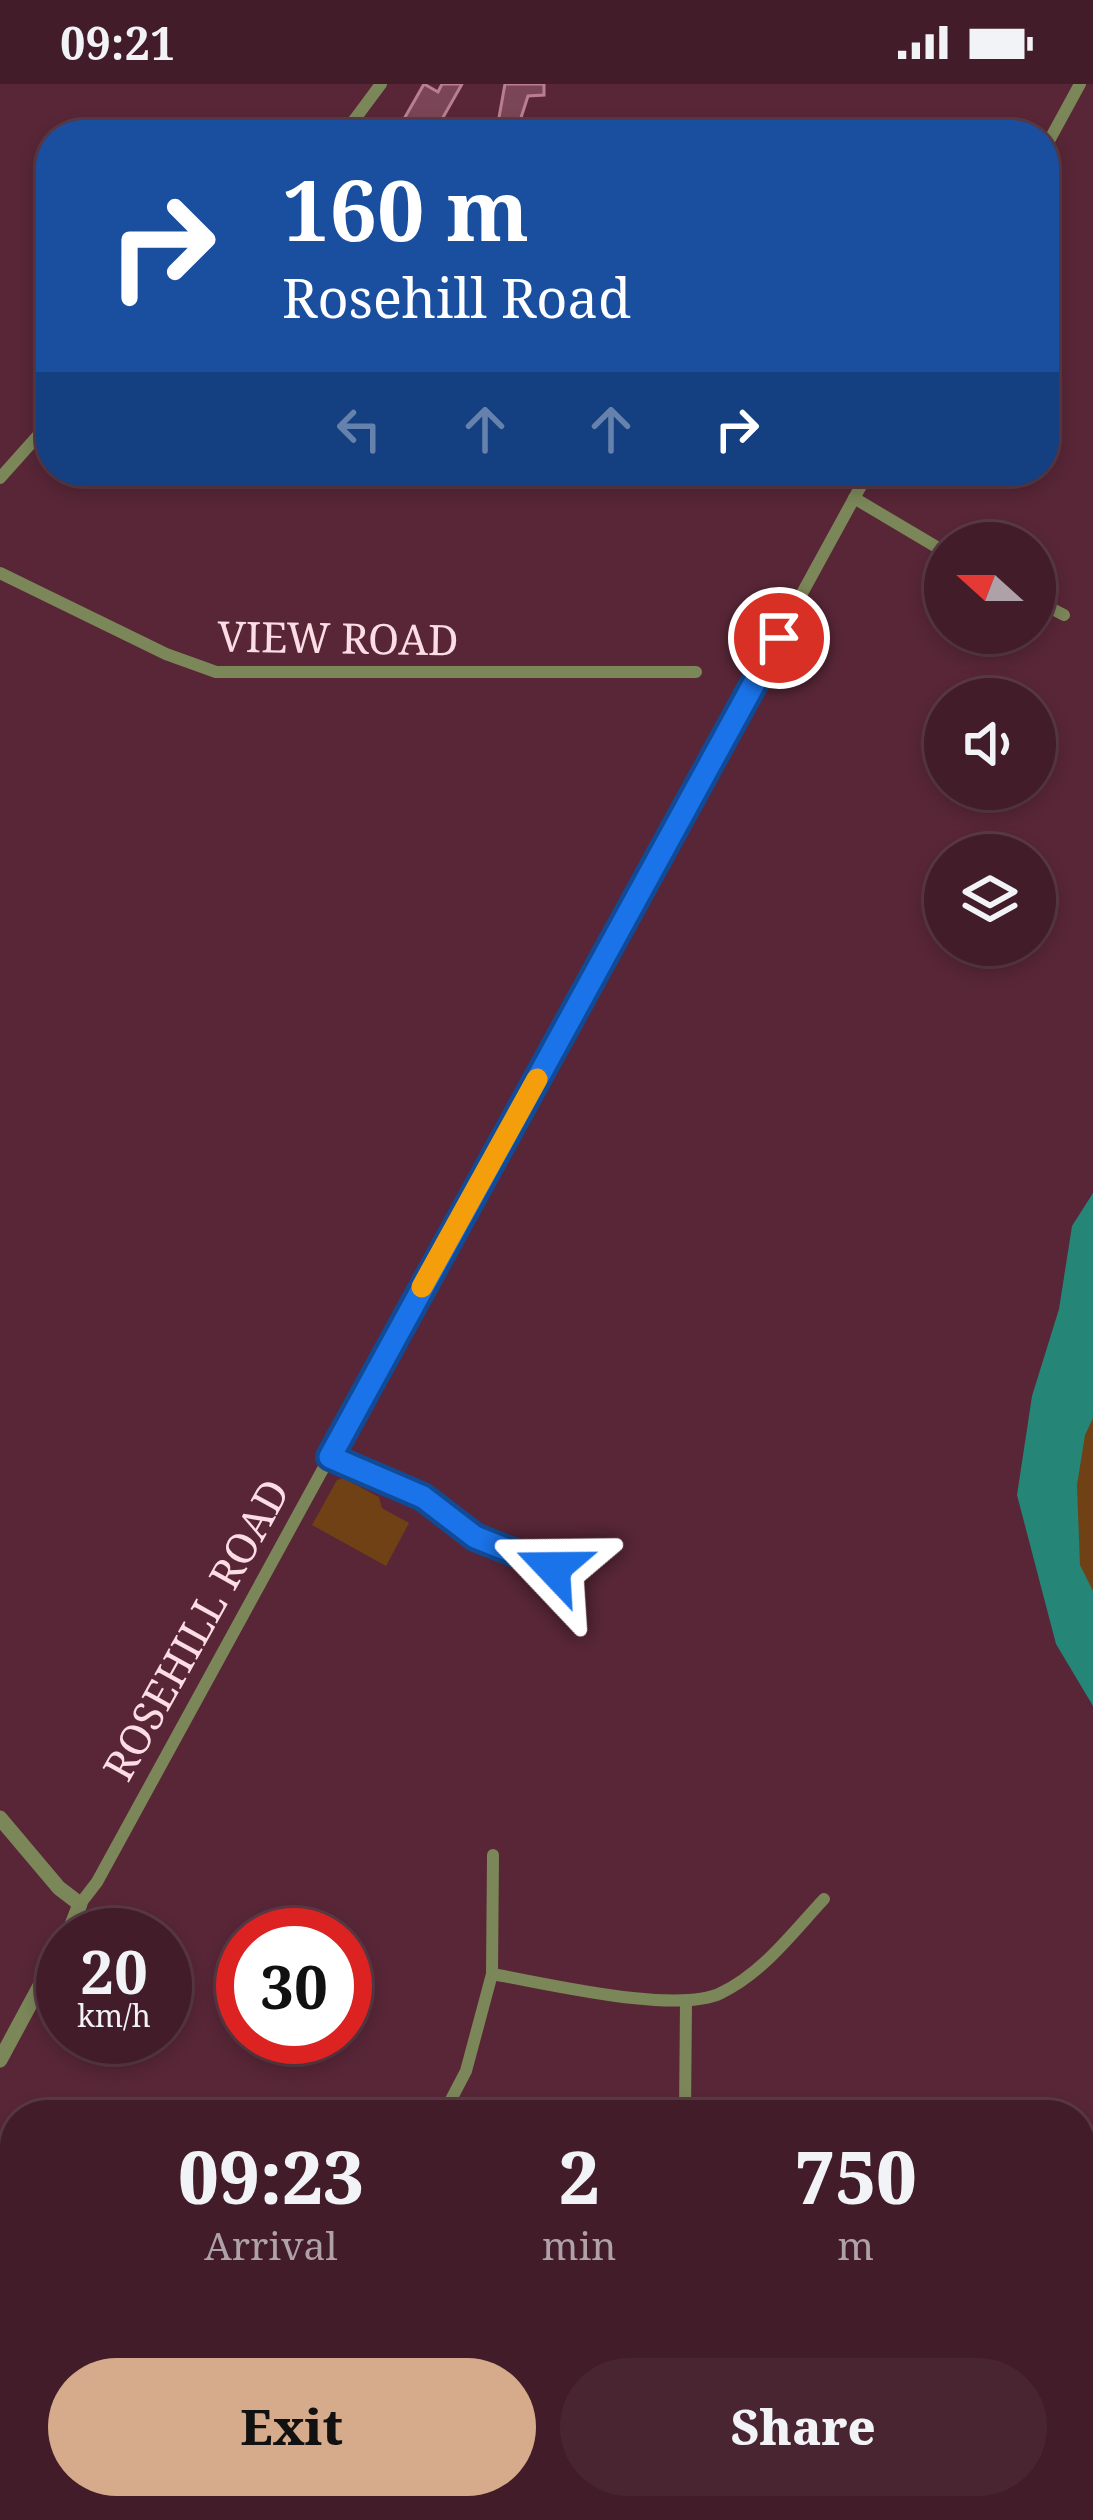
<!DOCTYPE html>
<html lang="en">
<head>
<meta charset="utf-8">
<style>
	body { margin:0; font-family:"Noto Serif",serif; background:#492531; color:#f1f3f6; height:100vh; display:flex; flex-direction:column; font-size:45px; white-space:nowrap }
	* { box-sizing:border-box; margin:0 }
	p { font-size:39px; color:#aea1a8 }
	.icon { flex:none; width:66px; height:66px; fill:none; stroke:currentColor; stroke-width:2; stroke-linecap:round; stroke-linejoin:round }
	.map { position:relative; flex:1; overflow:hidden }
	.side { position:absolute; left:0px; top:2016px; width:1095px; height:420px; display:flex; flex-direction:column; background:#421c29; border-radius:48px 48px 0 0; box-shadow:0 6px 18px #0003,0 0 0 3px #5a3a46 }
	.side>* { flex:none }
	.top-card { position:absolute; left:36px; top:36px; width:1023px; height:366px; border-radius:48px; box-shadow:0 6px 18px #0003,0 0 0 3px #5a3a46; background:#1a4fa0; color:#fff; overflow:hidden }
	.needle { width:78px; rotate:291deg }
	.fabs { position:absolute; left:924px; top:438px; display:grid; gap:24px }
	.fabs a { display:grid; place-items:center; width:132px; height:132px; border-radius:50%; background:#421c29; box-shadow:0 6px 18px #0003,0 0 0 3px #5a3a46; font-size:60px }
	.speed { position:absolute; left:36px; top:1824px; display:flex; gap:24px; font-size:60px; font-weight:700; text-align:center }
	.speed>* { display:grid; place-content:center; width:156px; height:156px; border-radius:50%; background:#421c29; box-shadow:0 6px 18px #0003,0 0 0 3px #5a3a46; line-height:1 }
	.speed small { font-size:30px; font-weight:400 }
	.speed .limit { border:18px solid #d22; background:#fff; color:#111 }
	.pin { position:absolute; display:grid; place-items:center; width:102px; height:102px; color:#fff; margin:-51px; border:6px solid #fff; border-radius:50%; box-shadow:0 3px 12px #0007 }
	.me { position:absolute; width:132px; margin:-66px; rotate:293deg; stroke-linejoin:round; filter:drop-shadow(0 0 9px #0008) }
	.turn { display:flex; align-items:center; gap:42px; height:252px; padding:0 48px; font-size:54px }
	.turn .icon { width:156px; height:156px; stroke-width:2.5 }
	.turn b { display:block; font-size:84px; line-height:102px }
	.lanes { display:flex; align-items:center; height:114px; padding:0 48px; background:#0003; justify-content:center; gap:60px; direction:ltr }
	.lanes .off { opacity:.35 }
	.eta { display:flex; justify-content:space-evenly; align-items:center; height:204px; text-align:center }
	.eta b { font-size:72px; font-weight:800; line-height:84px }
	.action { display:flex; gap:24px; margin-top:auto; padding:24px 48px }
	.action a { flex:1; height:138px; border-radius:72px; background:#d6ab8b; color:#111; font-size:48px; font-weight:800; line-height:138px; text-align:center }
	.action a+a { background:#492531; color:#f1f3f6 }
	.status { display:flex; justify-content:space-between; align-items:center; height:84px; padding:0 60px; background:#421c29; direction:ltr }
	.status svg { height:33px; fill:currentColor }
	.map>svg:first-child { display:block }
	.green { fill:#6f4115 }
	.water { fill:#258576 }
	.building { fill:#7a4556; stroke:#b97f90; stroke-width:3 }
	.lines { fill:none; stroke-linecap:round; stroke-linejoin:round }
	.minor { stroke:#7b8759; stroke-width:12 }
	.tertiary { stroke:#7b8759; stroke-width:15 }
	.route-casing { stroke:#114b97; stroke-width:30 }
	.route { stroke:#1a73e8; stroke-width:21 }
	.slow { stroke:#f59e0b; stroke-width:21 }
	.labels { text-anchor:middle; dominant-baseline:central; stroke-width:12; stroke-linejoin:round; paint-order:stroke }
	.street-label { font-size:42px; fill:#fddde5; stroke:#582637 }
</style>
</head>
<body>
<div class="status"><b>09:21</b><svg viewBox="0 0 49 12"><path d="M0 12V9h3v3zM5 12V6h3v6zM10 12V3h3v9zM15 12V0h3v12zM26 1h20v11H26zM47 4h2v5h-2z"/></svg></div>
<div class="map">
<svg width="1093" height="2436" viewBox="0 0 1093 2436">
	<rect width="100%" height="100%" fill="#582637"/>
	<g class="green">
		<polygon points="1093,1317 1093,1554 1070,1496 1068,1376"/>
		<polygon points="343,1394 379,1413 382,1424 409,1439 386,1482 312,1441 337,1396"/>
	</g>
	<polygon class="water" points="1093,1109 1093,1334 1085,1351 1077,1401 1080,1481 1093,1507 1093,1622 1056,1560 1017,1411 1032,1312 1059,1225 1072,1142"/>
	<g class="building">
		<polygon points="424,0 438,8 442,0 462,0 433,51 404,35"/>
		<polygon points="505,0 544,0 544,11 528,12 518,43 498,39"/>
	</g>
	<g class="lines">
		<g class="minor">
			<polyline points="343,51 381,0"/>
			<polyline points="1044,66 1080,0"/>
			<polyline points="0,394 51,337"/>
			<polyline points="854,414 945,468"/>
			<polyline points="0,489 166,570 216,588 696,588"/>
			<polyline points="1035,516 1064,531"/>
			<polyline points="330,1373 423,1413 475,1453 553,1484"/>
			<polyline points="80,1820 97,1798 869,387"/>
			<polyline points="492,1890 493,1771"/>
			<path d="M443 2031 466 1987 492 1890C545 1899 676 1931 721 1909 763 1889 793 1848 824 1815"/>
			<polyline points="685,2031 686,1918"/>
			<polyline points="15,2272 7,2307 15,2321"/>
			<polyline points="1080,2312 1083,2314"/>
			<polyline points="131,2421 132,2436"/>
			<polyline points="569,2421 596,2436"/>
			<polyline points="857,2436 865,2421"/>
		</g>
		<g class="tertiary">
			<polyline points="0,1734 59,1804 80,1820 68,1851"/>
			<polyline points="0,1976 63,1859"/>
			<polyline points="0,2068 15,2097"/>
			<polyline points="249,2436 251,2421"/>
		</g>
	</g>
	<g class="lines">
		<g class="route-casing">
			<polyline id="route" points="553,1484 475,1453 423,1413 330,1373 779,554"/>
		</g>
		<use href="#route" class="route"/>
		<polyline class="slow" points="422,1203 537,995"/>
	</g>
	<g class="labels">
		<g class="street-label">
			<text transform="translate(338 553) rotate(1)">VIEW ROAD</text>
			<text transform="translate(195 1545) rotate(-61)">ROSEHILL ROAD</text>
		</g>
	</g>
</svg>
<div class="fabs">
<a><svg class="needle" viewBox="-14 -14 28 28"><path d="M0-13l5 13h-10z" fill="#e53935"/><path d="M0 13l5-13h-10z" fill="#aea1a8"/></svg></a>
<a><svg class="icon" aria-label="sound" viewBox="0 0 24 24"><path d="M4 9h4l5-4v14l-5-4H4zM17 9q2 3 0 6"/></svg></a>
<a><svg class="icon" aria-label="layers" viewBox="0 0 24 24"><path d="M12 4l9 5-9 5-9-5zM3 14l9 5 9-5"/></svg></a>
</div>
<div class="speed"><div>20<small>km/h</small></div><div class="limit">30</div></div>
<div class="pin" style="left:779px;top:554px;background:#d93025"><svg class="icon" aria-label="arrive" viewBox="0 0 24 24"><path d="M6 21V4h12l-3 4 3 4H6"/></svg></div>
<svg class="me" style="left:553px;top:1484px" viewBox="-20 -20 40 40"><path d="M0-17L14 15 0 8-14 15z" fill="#1a73e8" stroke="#fff" stroke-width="4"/></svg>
<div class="top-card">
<div class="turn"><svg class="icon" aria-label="right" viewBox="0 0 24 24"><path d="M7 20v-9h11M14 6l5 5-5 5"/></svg><div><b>160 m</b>Rosehill Road</div></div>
<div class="lanes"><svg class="icon off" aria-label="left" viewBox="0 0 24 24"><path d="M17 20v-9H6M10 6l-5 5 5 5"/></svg><svg class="icon off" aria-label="ahead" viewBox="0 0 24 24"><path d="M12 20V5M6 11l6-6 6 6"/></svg><svg class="icon off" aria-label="ahead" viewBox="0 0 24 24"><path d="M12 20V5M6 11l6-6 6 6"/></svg><svg class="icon" aria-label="right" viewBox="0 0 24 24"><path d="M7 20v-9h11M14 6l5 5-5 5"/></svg></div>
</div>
<section class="side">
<div class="eta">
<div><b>09:23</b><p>Arrival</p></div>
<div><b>2</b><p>min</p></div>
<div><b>750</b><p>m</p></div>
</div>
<div class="action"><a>Exit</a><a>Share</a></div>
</section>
</div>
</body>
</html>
